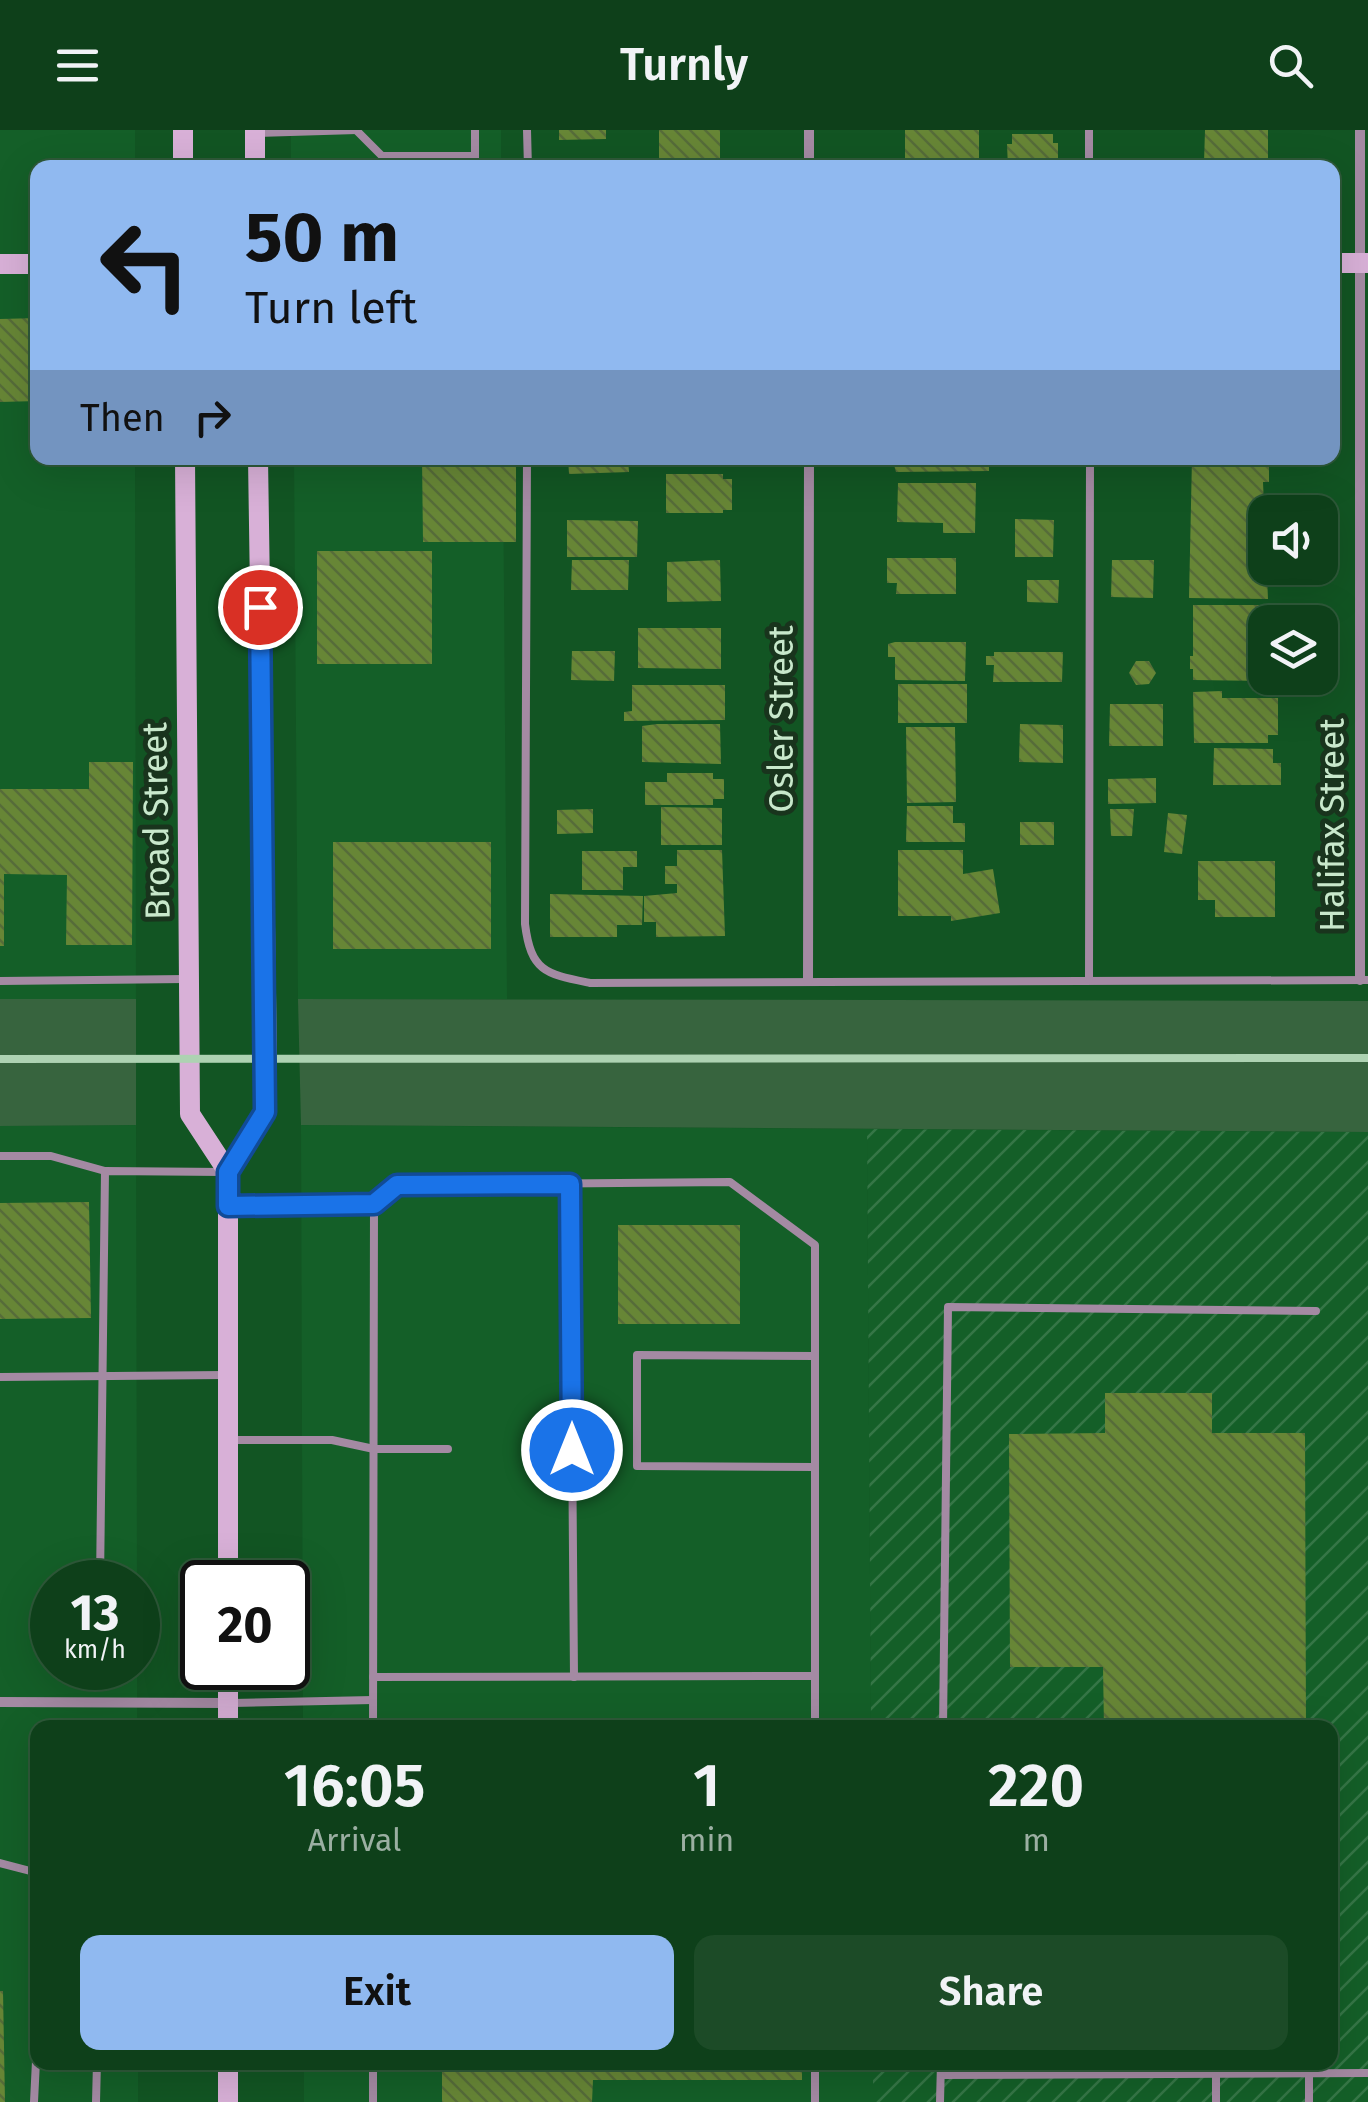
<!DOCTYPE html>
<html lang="en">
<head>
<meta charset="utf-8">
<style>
	body { margin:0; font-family:"Fira Sans",sans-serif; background:#1c4b27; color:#f1f3f6; height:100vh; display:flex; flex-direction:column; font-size:38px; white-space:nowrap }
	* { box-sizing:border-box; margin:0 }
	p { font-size:32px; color:#9bafa2 }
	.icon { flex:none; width:55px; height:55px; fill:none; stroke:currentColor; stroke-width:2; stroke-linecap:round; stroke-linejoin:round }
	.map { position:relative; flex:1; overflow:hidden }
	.side { position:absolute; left:30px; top:1590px; width:1308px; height:350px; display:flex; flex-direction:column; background:#0e401a; border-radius:20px; box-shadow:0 10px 40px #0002,0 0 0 2px #2e5939 }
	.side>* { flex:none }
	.top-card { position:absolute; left:30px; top:30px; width:1310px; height:305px; border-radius:20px; box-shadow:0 10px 40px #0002,0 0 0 2px #2e5939; background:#90b9f0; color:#111; overflow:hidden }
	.fabs { position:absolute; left:1248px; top:365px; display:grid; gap:20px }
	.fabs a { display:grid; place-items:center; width:90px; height:90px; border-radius:20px; background:#0e401a; box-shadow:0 10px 40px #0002,0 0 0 2px #2e5939; font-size:50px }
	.speed { position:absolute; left:30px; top:1430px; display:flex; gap:20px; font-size:50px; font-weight:700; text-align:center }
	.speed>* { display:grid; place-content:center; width:130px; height:130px; border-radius:50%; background:#0e401a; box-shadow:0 10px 40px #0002,0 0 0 2px #2e5939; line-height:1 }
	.speed small { font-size:25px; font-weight:400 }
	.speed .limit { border:5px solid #111; border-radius:15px; background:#fff; color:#111 }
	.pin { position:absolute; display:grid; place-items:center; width:85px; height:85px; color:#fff; margin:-42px; border:5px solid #fff; border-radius:50%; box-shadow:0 2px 10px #0007 }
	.me { position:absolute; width:110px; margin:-55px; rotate:0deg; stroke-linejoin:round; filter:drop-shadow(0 0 8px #0008) }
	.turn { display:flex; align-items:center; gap:35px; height:210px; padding:0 50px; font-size:45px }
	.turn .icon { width:130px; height:130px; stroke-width:2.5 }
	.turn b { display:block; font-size:70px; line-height:85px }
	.then { display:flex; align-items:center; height:95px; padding:0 50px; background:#0003; gap:20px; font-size:38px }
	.eta { display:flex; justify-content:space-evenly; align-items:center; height:170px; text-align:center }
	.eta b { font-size:60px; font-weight:600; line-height:70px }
	.action { display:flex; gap:20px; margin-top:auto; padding:20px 50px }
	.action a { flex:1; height:115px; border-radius:20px; background:#90b9f0; color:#111; font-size:40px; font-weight:600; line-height:115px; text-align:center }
	.action a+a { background:#1c4b27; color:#f1f3f6 }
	header { display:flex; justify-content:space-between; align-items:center; height:130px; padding:0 50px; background:#0e401a; font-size:45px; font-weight:600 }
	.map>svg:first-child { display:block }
	.built { fill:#145f28 }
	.industrial { fill:url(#industrial-furrows) }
	.grass { fill:#37643e }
	.building { fill:url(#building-back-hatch) }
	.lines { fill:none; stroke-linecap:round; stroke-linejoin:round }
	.lane { stroke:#a48aa3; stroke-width:8 }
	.street { stroke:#a48aa3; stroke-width:10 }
	.secondary { stroke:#d8b0d7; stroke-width:20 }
	.rail { stroke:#add2b2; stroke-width:8 }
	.route-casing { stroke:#114b97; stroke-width:25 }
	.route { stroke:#1a73e8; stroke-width:18 }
	.labels { text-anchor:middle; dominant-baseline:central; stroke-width:10; stroke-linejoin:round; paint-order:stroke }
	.street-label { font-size:35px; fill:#c8e8cb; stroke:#19341d }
</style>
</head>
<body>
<header><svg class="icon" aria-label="menu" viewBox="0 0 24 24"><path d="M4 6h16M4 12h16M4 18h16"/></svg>Turnly<svg class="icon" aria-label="search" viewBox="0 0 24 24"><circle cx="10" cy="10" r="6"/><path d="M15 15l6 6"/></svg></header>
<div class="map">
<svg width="1368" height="1972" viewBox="0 0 1368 1972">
	<defs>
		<pattern id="industrial-furrows" width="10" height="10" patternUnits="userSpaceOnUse" patternTransform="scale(2.5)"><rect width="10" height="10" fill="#145f28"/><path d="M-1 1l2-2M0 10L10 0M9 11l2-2" fill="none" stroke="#357646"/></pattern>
		<pattern id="building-back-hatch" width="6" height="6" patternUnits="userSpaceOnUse" patternTransform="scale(2.5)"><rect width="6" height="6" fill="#678636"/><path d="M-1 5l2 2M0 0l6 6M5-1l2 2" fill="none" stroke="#566c39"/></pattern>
	</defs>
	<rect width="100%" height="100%" fill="#125523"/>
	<g class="built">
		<polygon points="0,0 135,0 135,37 38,38 38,328 135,328 136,869 0,869"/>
		<rect x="291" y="0" width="210" height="37"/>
		<polygon points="294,328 503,328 507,869 298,869"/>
		<polygon points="136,995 137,1452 52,1452 52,1538 137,1538 137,1597 38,1598 38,1932 138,1933 138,1972 0,1972 0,996"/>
		<polygon points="301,995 867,999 871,1597 303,1597"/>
		<rect x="304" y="1933" width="569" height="39"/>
	</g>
	<polygon class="industrial" points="867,999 1368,1002 1368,1972 873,1972 873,1933 1330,1932 1330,1598 871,1597"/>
	<g class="grass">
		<polygon points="0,869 136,869 136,995 0,996"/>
		<polygon points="298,869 1368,871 1368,1002 301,995"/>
	</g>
	<g class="building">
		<polygon points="559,0 606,0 606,9 559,10"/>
		<rect x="659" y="0" width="61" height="29"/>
		<rect x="905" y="0" width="74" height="38"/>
		<polygon points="1205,0 1268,0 1268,34 1204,33"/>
		<polygon points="1012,4 1053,4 1053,13 1058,13 1058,38 1008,38 1007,14 1012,14"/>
		<polygon points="38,188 38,271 0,272 0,189"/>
		<polygon points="422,328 516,328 516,412 423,412"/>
		<polygon points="568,328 628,328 629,342 569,344"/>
		<polygon points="892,328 989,328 989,341 896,342"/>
		<polygon points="1192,328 1269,328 1269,352 1263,352 1268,469 1189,468"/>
		<polygon points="666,344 723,344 723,349 732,349 732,380 723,380 723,383 666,383"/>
		<polygon points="898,353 976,353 975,403 943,403 943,393 897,392"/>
		<polygon points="1015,389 1054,390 1053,427 1015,427"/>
		<polygon points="567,390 638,391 637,427 567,427"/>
		<rect x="317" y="421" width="115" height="113"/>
		<polygon points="887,428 956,428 956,464 896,464 897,453 887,453"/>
		<polygon points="572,430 629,430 628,460 571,460"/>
		<polygon points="720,430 721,471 667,472 667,432"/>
		<polygon points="1112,430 1154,430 1153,468 1111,467"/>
		<polygon points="1027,450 1059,450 1058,473 1027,472"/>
		<polygon points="1193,475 1272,475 1272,492 1265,492 1265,551 1193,550 1193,539 1190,539 1190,526 1193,526"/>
		<polygon points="638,498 721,498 721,539 638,538"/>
		<polygon points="895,512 966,512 965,551 895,550 895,527 888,527 888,514"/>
		<polygon points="572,521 615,521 614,551 571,550"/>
		<polygon points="994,522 1063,522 1062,552 993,552 994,535 986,535 986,526 994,526"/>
		<polygon points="1136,531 1149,531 1156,543 1149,554 1136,555 1129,543"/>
		<rect x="898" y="554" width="69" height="39"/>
		<polygon points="632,555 725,555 725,590 624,591 624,582 632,581"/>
		<polygon points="1222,561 1222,568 1278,568 1278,605 1268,605 1268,613 1194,613 1193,562"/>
		<polygon points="1110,574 1163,574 1163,616 1109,616"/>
		<polygon points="657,594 720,594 721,634 642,632 642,596"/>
		<polygon points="1020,594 1063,595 1063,633 1019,632"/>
		<polygon points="906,597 955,597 956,672 907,673"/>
		<polygon points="1214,618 1273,619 1273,633 1281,633 1281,655 1213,655"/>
		<polygon points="89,632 133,632 132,815 66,815 67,745 4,744 4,816 0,816 0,659 89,659"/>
		<polygon points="667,643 713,643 713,649 724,649 724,669 713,669 713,675 645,675 645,652 667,652"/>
		<polygon points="1156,648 1156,673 1108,674 1108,649"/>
		<polygon points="907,676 953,676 953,693 965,693 965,712 906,712"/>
		<polygon points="661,677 722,678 722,715 661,715"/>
		<polygon points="593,679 593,703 557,704 557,680"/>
		<polygon points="1110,679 1134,679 1132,706 1111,706"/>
		<polygon points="1168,683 1187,685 1182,724 1164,722"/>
		<rect x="1020" y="692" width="34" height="23"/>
		<rect x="333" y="712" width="158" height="107"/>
		<polygon points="677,720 722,720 725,806 656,807 656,792 644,792 644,766 677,763 677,754 665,754 665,736 677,736"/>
		<polygon points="898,720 963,720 963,744 993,739 1000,783 951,791 951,786 898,786"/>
		<polygon points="582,721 637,721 637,737 623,737 623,760 582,760"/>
		<polygon points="1198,731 1275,731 1275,787 1215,787 1215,770 1198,770"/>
		<polygon points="550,764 643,766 642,795 617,795 617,807 550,807"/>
		<polygon points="89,1072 91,1188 0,1189 0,1073"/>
		<rect x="618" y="1095" width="122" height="99"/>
		<polygon points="1105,1263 1212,1263 1212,1303 1305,1303 1306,1598 1104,1598 1103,1537 1010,1537 1009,1304 1105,1303"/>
		<polygon points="0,1861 3,1861 5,1972 0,1972"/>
		<polygon points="442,1932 802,1932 802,1950 593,1950 592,1972 442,1972"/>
	</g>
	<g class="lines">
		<g class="lane">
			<polyline points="527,0 528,38"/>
			<polyline points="1089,0 1089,38"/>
			<polyline points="357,1 382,26 475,26"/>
			<polyline points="257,3 357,0"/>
			<polyline points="475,38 475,0"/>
			<path d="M527 328 525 794C531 842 546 844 590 853L1368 850"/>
			<polyline points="1089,849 1090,328"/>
			<polyline points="0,851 186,849"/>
			<polyline points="0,1026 51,1026 105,1041"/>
			<polyline points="570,1054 574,1547"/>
			<polyline points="374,1074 397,1055 730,1052 815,1115 815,1598"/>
			<polyline points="232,1075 374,1074 373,1598"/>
			<polyline points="815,1226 637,1225 637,1336 815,1337"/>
			<polyline points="0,1247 224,1245"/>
			<polyline points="228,1310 332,1310 374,1319 448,1319"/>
			<polyline points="546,1320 572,1320"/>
			<polyline points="100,1452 105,1041 224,1042"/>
			<polyline points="373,1547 815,1546"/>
			<polyline points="232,1573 373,1570"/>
			<polyline points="943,1598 948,1177 1316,1181"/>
			<polyline points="0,1733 38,1743"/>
			<polyline points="815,1932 815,1972"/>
			<polyline points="1216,1932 1216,1972"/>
			<polyline points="232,1934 373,1933"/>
			<polyline points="1309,1944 1309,1972"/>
			<polyline points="941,1945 1368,1943"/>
			<polyline points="34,1972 38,1890"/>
			<polyline points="96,1972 97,1932"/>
			<polyline points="373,1972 373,1932"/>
			<polyline points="940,1972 941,1932"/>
		</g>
		<g class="street">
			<polyline points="809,38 809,0"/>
			<polyline points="1360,850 1360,0"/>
			<polyline points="808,851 809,328"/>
			<polyline points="0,1572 228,1573"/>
		</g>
		<g class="secondary">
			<polyline points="183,0 183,38"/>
			<polyline points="255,0 255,38"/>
			<polyline points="1332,133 1368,133"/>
			<polyline points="0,134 38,134"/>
			<polyline points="185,328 190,984 228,1042"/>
			<polyline points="228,1452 228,1042 265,982 267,929 258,328"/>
			<polyline points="228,1598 228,1538"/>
			<polyline points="228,1932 228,1972"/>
		</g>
		<polyline class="rail" points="0,929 1368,928"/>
	</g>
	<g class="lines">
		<g class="route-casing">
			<polyline id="route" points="260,477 265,982 228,1042 228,1076 374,1074 397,1055 570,1054 572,1320"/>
		</g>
		<use href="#route" class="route"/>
	</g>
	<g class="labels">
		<g class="street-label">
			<text transform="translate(781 589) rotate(-90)">Osler Street</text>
			<text transform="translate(156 691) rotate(-91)">Broad Street</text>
			<text transform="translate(1332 695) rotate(-90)">Halifax Street</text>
		</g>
	</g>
</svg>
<div class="fabs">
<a><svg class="icon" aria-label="sound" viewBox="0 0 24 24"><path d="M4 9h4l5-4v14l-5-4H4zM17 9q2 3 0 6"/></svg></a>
<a><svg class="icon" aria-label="layers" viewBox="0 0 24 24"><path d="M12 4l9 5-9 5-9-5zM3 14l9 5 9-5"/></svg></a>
</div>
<div class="speed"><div>13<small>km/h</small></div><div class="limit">20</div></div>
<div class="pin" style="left:260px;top:477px;background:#d93025"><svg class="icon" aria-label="arrive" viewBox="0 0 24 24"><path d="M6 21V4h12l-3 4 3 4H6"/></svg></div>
<svg class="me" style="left:572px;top:1320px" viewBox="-20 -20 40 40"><circle r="17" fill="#1a73e8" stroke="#fff" stroke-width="3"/><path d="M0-11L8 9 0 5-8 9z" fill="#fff"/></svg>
<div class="top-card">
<div class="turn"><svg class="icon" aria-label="left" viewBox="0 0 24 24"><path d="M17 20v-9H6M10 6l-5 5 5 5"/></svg><div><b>50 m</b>Turn left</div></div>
<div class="then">Then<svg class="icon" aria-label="right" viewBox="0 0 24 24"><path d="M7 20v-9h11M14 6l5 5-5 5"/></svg></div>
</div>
<section class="side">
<div class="eta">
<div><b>16:05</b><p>Arrival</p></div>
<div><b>1</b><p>min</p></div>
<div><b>220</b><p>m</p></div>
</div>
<div class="action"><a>Exit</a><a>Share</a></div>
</section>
</div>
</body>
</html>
